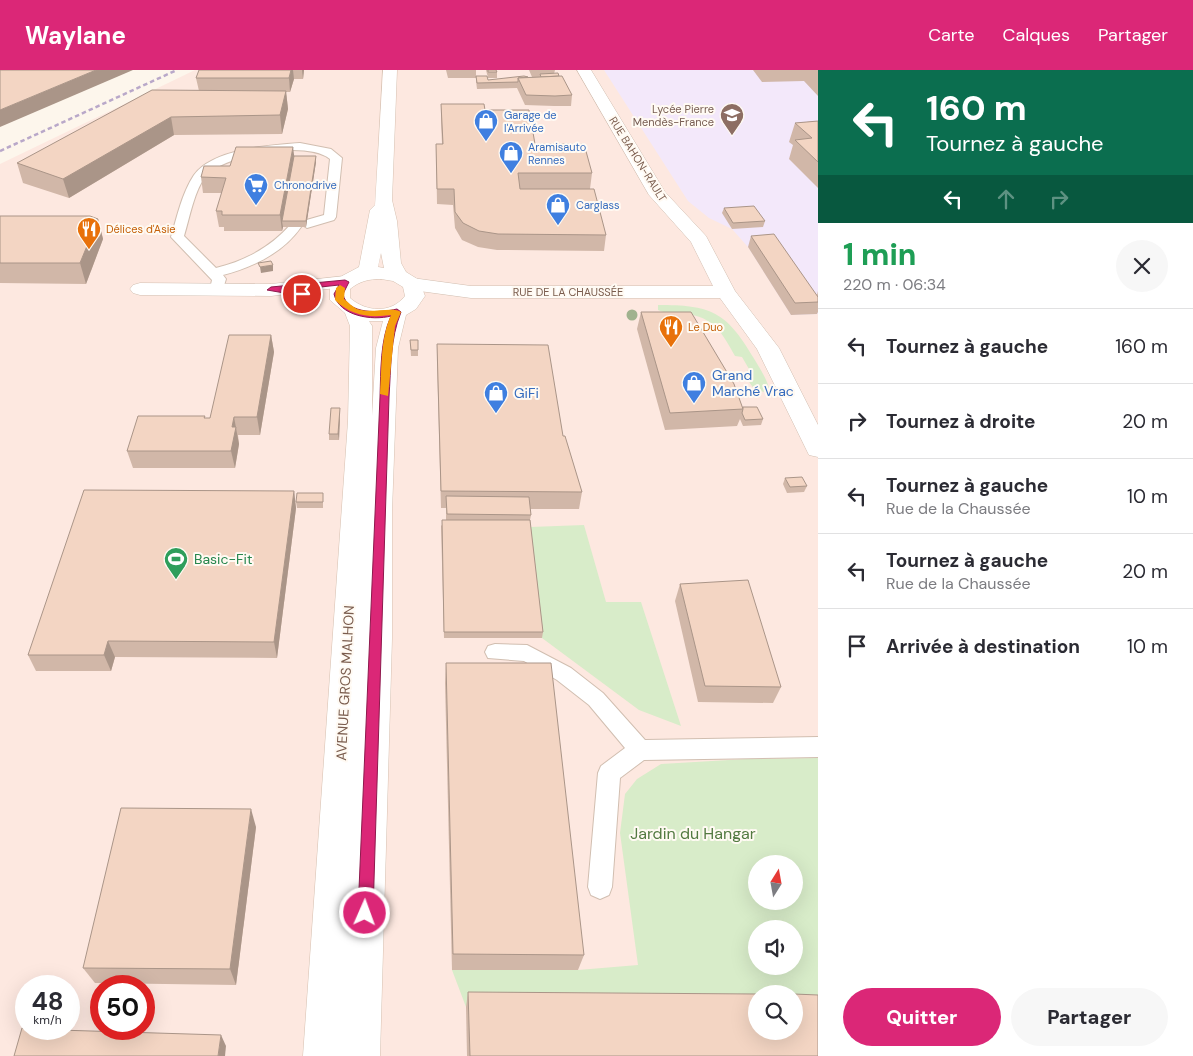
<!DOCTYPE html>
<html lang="fr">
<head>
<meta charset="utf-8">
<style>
	body { margin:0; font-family:"DM Sans",sans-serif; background:#f7f7f7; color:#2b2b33; height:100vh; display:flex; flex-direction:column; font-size:19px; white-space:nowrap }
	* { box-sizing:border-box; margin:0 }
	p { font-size:16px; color:#7c7c81 }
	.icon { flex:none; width:28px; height:28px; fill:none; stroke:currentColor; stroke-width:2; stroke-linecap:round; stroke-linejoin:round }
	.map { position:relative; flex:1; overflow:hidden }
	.side { display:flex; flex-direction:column; background:#fff; width:375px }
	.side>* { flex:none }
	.guide { background:#0b6e4f; color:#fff; overflow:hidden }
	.needle { width:32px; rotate:11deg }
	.fabs { position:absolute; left:748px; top:785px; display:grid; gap:10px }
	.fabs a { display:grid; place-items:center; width:55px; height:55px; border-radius:50%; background:#fff; box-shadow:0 5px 20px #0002; font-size:25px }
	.speed { position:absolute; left:15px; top:905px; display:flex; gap:10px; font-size:25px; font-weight:700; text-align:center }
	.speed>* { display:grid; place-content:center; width:65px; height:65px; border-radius:50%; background:#fff; box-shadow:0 5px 20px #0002; line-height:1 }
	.speed small { font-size:12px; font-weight:400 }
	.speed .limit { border:8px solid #d22; background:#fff; color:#111 }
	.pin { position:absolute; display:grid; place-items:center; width:42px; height:42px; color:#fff; margin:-21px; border:2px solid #fff; border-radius:50%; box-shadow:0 1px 5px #0007 }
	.me { position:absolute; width:55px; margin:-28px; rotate:2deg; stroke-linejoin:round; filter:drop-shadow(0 0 4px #0008) }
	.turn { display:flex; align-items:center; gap:18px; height:105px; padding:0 25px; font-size:22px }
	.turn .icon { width:65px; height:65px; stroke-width:2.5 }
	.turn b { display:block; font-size:35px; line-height:42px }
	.lanes { display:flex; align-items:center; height:48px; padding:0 25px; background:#0003; justify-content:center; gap:25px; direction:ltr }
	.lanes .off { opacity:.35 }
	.round { display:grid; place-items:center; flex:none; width:52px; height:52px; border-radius:26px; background:#f7f7f7 }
	.head { display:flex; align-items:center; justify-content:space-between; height:85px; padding:0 25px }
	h1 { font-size:30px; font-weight:800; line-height:38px; color:#1e9e55 }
	.primary-button { display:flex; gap:10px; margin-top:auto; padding:10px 25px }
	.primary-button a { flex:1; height:58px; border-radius:30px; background:#db2777; color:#fff; font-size:20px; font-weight:800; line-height:58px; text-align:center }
	.primary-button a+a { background:#f7f7f7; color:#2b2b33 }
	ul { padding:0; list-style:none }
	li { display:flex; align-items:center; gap:15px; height:75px; padding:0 25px; border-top:1px solid #e1e1e2 }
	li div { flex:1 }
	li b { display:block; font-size:19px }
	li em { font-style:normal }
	header { display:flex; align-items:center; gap:30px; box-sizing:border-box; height:70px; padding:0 25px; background:#db2777; color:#fff }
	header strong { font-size:24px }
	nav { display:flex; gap:28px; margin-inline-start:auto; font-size:18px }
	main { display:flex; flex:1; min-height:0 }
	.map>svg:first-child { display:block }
	.commercial { fill:#fde8e0; fill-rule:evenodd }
	.education { fill:#f3e8fa }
	.green { fill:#d8ecc9; fill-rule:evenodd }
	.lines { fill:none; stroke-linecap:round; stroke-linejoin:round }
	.service-casing { stroke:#d1beb0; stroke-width:2 }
	.minor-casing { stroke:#d1beb0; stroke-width:1 }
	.secondary-casing { stroke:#d6c0b0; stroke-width:1 }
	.service { fill:#fff; fill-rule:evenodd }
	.minor { fill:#fff; fill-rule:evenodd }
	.secondary { fill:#fff; fill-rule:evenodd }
	.rail { stroke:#b9a8c9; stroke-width:2.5; stroke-dasharray:4.5 3; stroke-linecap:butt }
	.tree { fill:#a0b28e }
	.wall { fill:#d1b7a8 }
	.shaded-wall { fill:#aa9588 }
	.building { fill:#f3d5c3; stroke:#aa9588 }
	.route { fill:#db2777; stroke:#8e194d }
	.slow { fill:#f59e0b }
	.labels { text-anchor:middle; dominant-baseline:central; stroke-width:4; stroke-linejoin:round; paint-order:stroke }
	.far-education-label { font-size:11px; fill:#785e54; stroke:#fffaf3; text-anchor:end }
	.far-shop-label { font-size:11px; fill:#366cbe; stroke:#fffaf3; text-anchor:start }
	.far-street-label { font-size:11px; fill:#7a5c4d; stroke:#fffaf3 }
	.far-food-label { font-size:11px; fill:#c56008; stroke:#fffaf3; text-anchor:start }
	.shop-label { font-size:14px; fill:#366cbe; stroke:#fffaf3; text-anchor:start }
	.leisure-label { font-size:14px; fill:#27864d; stroke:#fffaf3; text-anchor:start }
	.street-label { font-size:14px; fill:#7a5c4d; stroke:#fffaf3 }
	.near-park-label { font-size:16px; fill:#537a41; stroke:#fffaf3 }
</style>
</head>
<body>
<header>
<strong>Waylane</strong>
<nav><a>Carte</a><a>Calques</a><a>Partager</a></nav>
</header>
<main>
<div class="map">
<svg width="818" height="986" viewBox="0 0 818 986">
	<rect width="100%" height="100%" fill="#fdf6ec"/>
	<path class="commercial" d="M195 0H818V986H0V94ZM756 794H794V831H756ZM756 859H794V896H756ZM26 916H69V959H26ZM101 916H144V959H101ZM756 924H794V961H756Z"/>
	<polygon class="education" points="604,0 818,0 818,244 791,245 748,177 732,159 709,148 688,131"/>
	<g class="green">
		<path d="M658 235C710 235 726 241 753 287 759 297 768 310 770 322 754 322 752 318 745 304L749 299 742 287 735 286C723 264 713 246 685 244 676 243 666 244 658 240Z"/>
		<polygon points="584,455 606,532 641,532 681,656 639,640 542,568 530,457"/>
		<path d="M818 688V939H794V924H756V939L466 937 452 900H578L638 895 620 763 625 724 637 709 661 694 746 689ZM756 794H794V831H756ZM756 859H794V896H756Z"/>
	</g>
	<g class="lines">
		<g class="service-casing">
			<g id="service">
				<path d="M300 73 331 79 342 88 336 147 334 150 307 158 301 154 303 151 324 145 330 89C307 70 227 84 207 105 195 117 189 150 184 166L216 198C245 191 271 177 291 154H299L301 157C283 183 253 197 223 205L226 209 222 222H212L210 219 212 210 171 167C177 147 182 123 194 105 213 79 270 75 300 73Z"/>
				<polygon points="495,574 527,575 571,598 603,623 645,670 818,667 818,687 644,690 620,708 612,817 609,825 600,829 591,825 588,817 598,703 601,696 625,678 589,635 557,610 524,591 488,588 485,582 488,576"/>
			</g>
		</g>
		<g class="minor-casing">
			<g id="minor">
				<polygon points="577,0 591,0 665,122 706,166 735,221 779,278 818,355 818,387 809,385 806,379 757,279 720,228 471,228 412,220 405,218 402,214 405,210 412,208 471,216 713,216 691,172 649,125"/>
				<polygon points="345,206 352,208 355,212 352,216 271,226 140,225 133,223 130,219 133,215 140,213 271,214"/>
			</g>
		</g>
		<g class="secondary-casing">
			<path id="secondary" d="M383 0H397L392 130 397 151 401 193 406 202 419 210 425 226 416 239 406 245 398 278 392 441V568L380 986H303L348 351 350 256 345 243 330 230V218L342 206 359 197 370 140 375 135ZM381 183 384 198 378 197ZM381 209 393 211 403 217 405 226C391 244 366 242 350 228V219C360 211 369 209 381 209ZM369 251H383L376 278 372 346V256Z"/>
		</g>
		<use href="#service" class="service"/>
		<use href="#minor" class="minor"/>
		<use href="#secondary" class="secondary"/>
		<polyline class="rail" points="0,81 177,0"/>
	</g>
	<circle class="tree" cx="632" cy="245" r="5.5"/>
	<g class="wall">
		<polygon points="199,0 304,0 303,9 294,9 290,22 286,22 288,39 282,64 174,65 69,128 23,113 17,93 199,21 196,8"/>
		<polygon points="446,0 476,0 476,8 448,8"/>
		<polygon points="486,0 496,0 497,2 497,8 488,8"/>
		<polygon points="529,0 555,0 554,4 572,25 571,36 554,36 525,35 517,18 477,19 476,11 476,6 488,10 532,7"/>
		<polygon points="753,0 818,0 818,26 804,11 762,12"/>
		<polygon points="441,34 485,40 535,74 592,103 590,119 520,119 606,165 604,181 497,180 478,177 462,170 455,158 453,135 437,134 436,74 442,74 441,49"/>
		<polygon points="818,51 818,118 789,89 793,75 789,72 795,53"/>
		<polygon points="294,86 316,86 316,92 306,157 283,157 282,161 224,161 224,157 219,157 216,141 222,123 203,123 201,107 230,96"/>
		<polygon points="724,138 765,151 763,157 732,159 722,143"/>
		<polygon points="0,146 98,149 103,169 86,214 0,213"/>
		<polygon points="751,166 817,225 818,221 818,242 817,244 791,245 748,177"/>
		<polygon points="641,242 743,337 763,349 761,355 743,356 740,349 737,356 665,360 637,259"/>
		<polygon points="271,265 274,282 260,365 238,365 239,374 235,398 133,398 127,381 205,346 205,348 210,348"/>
		<polygon points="410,270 418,280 418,286 411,286"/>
		<polygon points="437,274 563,366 582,422 579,439 530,439 531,445 530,450 543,562 542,568 444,568 441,456 446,450 446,438 441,438 437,291"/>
		<polygon points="340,345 339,370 329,370 329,364"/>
		<polygon points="785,408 807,416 804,422 787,423 783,414"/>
		<polygon points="294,421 296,438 277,588 115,587 111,601 36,601 28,585"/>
		<polygon points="323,423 323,438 297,438 296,432"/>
		<polygon points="680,514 781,617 773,633 698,632 675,531"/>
		<polygon points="446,593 584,885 578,900 452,900 445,613"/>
		<polygon points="256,757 236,915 95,913 83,898"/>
		<polygon points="468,922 818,986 467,986 466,937"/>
	</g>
	<g class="shaded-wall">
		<polygon points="96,0 133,0 0,57 0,40"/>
		<polygon points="291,0 293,0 294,9 290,22 289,8"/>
		<polygon points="302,0 304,0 303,9"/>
		<polygon points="286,21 288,39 282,64 280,45"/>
		<polygon points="171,47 174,65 69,128 63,109"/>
		<polygon points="293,77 295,92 282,151 283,157 282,161 280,145"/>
		<polygon points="316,86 316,92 306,157 306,151"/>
		<polygon points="98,149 103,169 86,214 80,193"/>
		<polygon points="273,195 273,201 261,203 260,197"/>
		<polygon points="271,265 274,282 260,365 257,347"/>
		<polygon points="340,338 340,345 339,370 338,364"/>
		<polygon points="234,347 239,374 235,398 231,381 232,357"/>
		<polygon points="294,421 296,438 277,588 274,572"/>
		<polygon points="108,571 115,587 111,601 104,585"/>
		<polygon points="251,739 256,757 236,915 230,899"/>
		<polygon points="221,965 226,976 225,986 218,986"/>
	</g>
	<g class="building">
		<polygon points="0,0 96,0 0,40"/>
		<polygon points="199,0 291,0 289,8 196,8"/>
		<polygon points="488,0 496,0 497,2 488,2"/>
		<polygon points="558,3 559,6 541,7 540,4"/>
		<polygon points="476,6 487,6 488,10 524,6 528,7 518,8 518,12 477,13"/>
		<polygon points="562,6 572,25 555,26 526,25 518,8"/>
		<polygon points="152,20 286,21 280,45 171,47 63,109 17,93"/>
		<polygon points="441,34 484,34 485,40 529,40 535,74 584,74 592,103 518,103 520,119 594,119 606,165 498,164 479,161 463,153 455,142 454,119 437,119 436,74 443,74"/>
		<polygon points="818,51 818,92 795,70 812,68 795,53"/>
		<polygon points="236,77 293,77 280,145 222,145 222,141 216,141 226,108 201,107 204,96 230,96"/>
		<polygon points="294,86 316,86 306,151 282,151"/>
		<polygon points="754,136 765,151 733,153 724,138"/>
		<polygon points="0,146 90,146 98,149 80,193 0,193"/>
		<polygon points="774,164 818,227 818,232 795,233 751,166"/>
		<polygon points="271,191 273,195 260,197 258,193"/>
		<polygon points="641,242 691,242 734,314 743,339 670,343"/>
		<polygon points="229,265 271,265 257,347 234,347 232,357 236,357 231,381 127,381 138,346 205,346 204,348 210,348"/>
		<polygon points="410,270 418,270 418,280 411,280"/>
		<polygon points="437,274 548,275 563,366 565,366 582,422 441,421"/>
		<polygon points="743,337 757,337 763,349 745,350 742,343 743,339"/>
		<polygon points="331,338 340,338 338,364 329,364"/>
		<polygon points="802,407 807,416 790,417 785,408"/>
		<polygon points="84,420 294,421 274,572 108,571 104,585 28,585"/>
		<polygon points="297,423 323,423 323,432 296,432"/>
		<polygon points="446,426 529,427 531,445 447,444"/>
		<polygon points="442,450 530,450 543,562 444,562"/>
		<polygon points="748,510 781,617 705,616 680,514"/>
		<polygon points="446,593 551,593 584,885 453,884"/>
		<polygon points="121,738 251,739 230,899 83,898"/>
		<polygon points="468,922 756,924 756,961 794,961 794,924 818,925 818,986 470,986"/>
		<polygon points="22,958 26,959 221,965 218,986 14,986"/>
	</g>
	<path class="route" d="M345 210 349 212 343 224C347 245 380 243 397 239L401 242C390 269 391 298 389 327L373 843 371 848 365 851 360 848 358 843 380 327C381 300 380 271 391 246 372 251 339 246 334 224L339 215 293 220 305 222V225L302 226 267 220 271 217Z"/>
	<path class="slow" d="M340 215 345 218 344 229C348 232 353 237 357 239 370 244 393 236 401 242L395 256 388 326 380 324C382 298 380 270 391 245 370 248 351 246 335 230L336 218Z"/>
	<defs>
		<g id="school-pin" transform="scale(1.25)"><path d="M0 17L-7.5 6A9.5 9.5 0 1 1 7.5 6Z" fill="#8d6e63" stroke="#fffaf3"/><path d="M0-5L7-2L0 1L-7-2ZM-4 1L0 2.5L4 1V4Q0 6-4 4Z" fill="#fff"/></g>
		<g id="shop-pin" transform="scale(1.25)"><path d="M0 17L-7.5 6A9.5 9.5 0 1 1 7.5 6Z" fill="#3f7fe0" stroke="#fffaf3"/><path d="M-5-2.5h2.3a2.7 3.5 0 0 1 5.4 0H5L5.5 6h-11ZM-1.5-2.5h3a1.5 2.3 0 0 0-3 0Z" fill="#fff"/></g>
		<g id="supermarket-pin" transform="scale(1.25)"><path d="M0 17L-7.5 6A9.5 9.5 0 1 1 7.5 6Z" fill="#3f7fe0" stroke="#fffaf3"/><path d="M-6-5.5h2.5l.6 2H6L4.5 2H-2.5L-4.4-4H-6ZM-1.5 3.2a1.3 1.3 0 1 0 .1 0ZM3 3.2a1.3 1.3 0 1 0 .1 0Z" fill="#fff"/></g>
		<g id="restaurant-pin" transform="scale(1.25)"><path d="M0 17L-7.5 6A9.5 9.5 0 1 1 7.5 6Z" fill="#e8710a" stroke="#fffaf3"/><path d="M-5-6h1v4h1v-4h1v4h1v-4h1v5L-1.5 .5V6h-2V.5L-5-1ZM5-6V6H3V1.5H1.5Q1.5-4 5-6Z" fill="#fff"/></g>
		<g id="stadium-pin" transform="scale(1.25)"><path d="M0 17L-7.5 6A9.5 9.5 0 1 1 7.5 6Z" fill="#2e9e5b" stroke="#fffaf3"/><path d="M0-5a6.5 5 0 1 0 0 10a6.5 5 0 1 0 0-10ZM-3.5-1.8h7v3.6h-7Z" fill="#fff"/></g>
	</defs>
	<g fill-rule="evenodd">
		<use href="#school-pin" x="732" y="45"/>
		<use href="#shop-pin" x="486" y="51"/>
		<use href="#shop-pin" x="511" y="83"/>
		<use href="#supermarket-pin" x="256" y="115"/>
		<use href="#shop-pin" x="558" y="135"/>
		<use href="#restaurant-pin" x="89" y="159"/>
		<use href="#restaurant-pin" x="671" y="257"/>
		<use href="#shop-pin" x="694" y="313"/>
		<use href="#shop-pin" x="496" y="323"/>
		<use href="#stadium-pin" x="176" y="489"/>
	</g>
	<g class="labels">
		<g class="far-education-label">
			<text x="714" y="39">Lycée Pierre<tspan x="714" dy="13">Mendès-France</tspan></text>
		</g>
		<g class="far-shop-label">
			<text x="504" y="45">Garage de<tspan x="504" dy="13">l'Arrivée</tspan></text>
			<text x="528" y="77">Aramisauto<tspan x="528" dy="13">Rennes</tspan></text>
			<text x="274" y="115">Chronodrive</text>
			<text x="576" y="135">Carglass</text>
		</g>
		<g class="far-street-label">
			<text transform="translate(638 89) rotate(58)">RUE BAHON-RAULT</text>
			<text x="568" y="222">RUE DE LA CHAUSSÉE</text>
		</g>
		<g class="far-food-label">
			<text x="106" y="159">Délices d'Asie</text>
			<text x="688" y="257">Le Duo</text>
		</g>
		<g class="shop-label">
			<text x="712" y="305">Grand<tspan x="712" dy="16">Marché Vrac</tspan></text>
			<text x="514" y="323">GiFi</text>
		</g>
		<g class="leisure-label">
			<text x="194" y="489">Basic-Fit</text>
		</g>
		<g class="street-label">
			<text transform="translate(345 613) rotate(-87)">AVENUE GROS MALHON</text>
		</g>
		<g class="near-park-label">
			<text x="693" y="763">Jardin du Hangar</text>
		</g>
	</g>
</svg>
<div class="fabs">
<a><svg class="needle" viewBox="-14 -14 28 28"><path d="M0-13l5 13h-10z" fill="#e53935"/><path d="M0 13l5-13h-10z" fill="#7c7c81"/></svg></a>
<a><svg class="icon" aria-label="sound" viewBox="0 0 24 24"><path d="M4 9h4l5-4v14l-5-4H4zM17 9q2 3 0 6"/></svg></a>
<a><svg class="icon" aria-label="search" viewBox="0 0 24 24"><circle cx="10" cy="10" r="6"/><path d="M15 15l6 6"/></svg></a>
</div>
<div class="speed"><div>48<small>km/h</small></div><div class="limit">50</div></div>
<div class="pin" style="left:302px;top:224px;background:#d93025"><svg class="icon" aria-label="arrive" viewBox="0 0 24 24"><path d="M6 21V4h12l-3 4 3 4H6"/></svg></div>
<svg class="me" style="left:365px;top:843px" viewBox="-20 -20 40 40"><circle r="17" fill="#db2777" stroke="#fff" stroke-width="3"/><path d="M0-11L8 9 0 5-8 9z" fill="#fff"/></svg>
</div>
<section class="side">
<div class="guide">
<div class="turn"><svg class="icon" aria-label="left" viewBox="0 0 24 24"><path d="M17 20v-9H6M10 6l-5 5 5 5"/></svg><div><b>160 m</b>Tournez à gauche</div></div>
<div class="lanes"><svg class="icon" aria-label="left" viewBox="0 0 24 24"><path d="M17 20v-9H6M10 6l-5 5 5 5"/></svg><svg class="icon off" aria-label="ahead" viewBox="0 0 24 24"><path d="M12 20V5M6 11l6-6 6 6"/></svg><svg class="icon off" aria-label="right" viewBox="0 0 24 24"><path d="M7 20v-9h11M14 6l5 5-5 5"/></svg></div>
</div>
<div class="head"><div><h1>1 min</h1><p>220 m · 06:34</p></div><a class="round"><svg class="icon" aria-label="close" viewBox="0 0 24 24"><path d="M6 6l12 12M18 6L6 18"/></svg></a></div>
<ul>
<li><svg class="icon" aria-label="left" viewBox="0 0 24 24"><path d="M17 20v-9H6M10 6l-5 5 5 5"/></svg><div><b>Tournez à gauche</b></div><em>160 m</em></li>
<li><svg class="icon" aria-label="right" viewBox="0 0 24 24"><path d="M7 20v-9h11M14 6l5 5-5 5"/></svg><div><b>Tournez à droite</b></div><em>20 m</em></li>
<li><svg class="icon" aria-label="left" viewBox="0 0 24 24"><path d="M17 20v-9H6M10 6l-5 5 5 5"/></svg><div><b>Tournez à gauche</b><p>Rue de la Chaussée</p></div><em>10 m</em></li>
<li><svg class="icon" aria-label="left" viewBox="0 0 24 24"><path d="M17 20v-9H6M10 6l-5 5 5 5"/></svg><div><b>Tournez à gauche</b><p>Rue de la Chaussée</p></div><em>20 m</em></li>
<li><svg class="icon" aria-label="arrive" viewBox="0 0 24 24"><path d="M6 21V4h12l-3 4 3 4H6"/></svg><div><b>Arrivée à destination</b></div><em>10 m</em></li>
</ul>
<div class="primary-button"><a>Quitter</a><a>Partager</a></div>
</section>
</main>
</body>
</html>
